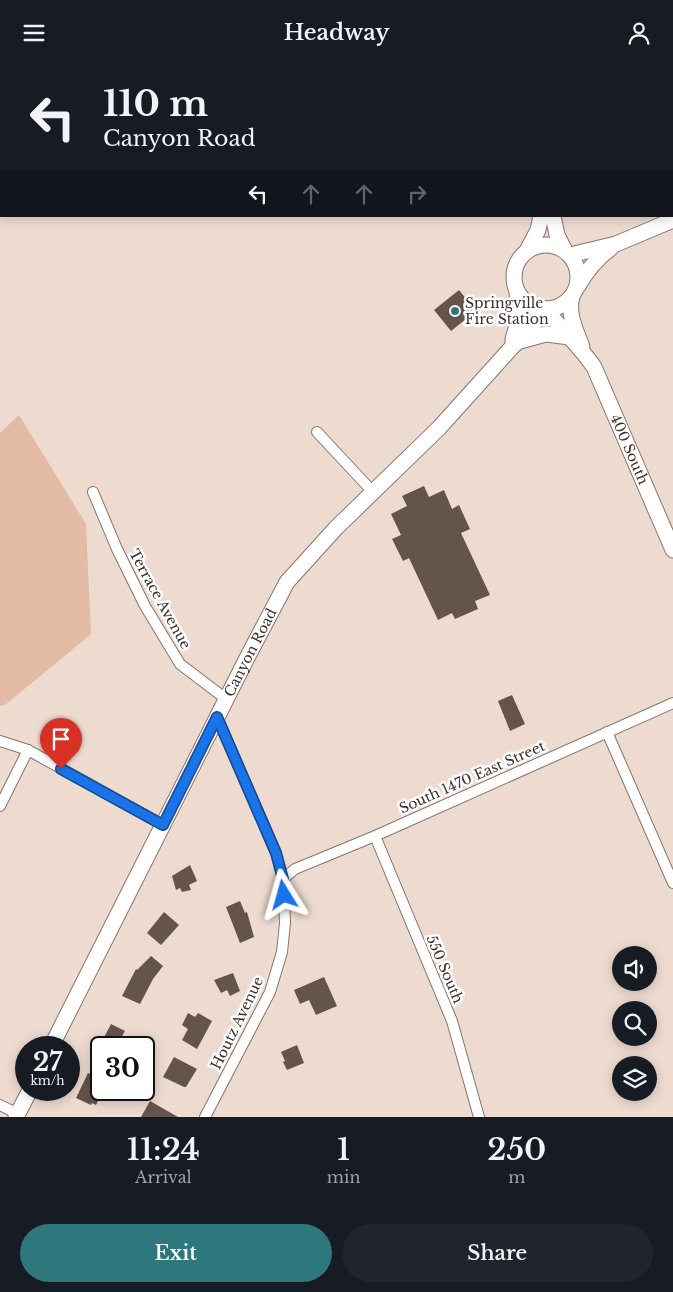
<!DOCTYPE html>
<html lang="en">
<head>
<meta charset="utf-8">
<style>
	body { margin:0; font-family:"Libre Baskerville",serif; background:#20242c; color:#f1f3f6; height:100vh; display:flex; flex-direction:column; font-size:19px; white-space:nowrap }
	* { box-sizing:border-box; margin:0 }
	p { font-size:16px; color:#9ea1a6 }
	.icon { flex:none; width:28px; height:28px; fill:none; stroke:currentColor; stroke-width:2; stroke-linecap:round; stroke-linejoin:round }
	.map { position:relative; height:1052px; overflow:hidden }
	.drawer { display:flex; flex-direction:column; background:#171b24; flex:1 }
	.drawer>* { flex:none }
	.top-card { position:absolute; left:0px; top:0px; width:674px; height:152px; box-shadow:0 2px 12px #0003; background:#171b24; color:#f1f3f6; overflow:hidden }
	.tools { position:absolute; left:612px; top:881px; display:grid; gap:10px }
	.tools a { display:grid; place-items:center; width:45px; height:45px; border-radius:50%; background:#171b24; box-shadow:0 2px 12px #0003; font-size:25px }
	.speed { position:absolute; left:15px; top:971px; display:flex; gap:10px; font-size:25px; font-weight:700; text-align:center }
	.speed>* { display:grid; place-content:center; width:65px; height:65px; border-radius:50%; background:#171b24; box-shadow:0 2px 12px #0003; line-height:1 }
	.speed small { font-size:12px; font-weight:400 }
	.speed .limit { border:2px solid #111; border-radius:8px; background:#fff; color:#111 }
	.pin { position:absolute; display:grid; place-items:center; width:42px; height:42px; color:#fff; margin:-51px -21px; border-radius:50% 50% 50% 0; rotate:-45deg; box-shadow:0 0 5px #0007 }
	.pin .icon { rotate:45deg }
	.me { position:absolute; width:55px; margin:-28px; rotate:352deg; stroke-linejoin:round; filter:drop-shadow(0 0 4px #0008) }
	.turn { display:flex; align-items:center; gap:18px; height:105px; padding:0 20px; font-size:22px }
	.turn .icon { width:65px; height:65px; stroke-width:2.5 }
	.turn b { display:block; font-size:35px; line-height:42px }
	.lanes { display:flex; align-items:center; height:48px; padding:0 20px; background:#0003; justify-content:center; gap:25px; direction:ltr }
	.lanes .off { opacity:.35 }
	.eta { display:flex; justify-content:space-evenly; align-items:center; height:85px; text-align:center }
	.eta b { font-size:30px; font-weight:600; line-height:35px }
	.primary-button { display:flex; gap:10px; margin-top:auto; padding:10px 20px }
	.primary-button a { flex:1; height:58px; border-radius:30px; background:#2e777d; color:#fff; font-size:20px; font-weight:600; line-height:58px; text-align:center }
	.primary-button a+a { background:#20242c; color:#f1f3f6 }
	header { display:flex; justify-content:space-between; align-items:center; height:65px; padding:0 20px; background:#171b24; font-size:22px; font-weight:600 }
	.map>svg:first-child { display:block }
	.green { fill:#e3bba4 }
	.building { fill:#65544b }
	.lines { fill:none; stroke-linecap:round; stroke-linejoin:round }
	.street-casing { stroke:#86746b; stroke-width:12 }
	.secondary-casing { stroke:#86746b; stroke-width:17 }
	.street { stroke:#fff; stroke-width:10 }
	.secondary { stroke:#fff; stroke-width:15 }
	.route-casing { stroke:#114b97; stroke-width:12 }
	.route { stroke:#1a73e8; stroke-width:9 }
	.poi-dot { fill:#2e777d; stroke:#fff; stroke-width:2 }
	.labels { text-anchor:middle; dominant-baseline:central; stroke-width:5; stroke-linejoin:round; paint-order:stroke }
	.poi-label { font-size:14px; fill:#3a322e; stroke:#fff; text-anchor:start }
	.street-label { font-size:14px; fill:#3a322e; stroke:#fff }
</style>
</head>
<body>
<header><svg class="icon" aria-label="menu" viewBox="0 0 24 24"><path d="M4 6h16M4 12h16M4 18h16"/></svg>Headway<svg class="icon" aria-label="person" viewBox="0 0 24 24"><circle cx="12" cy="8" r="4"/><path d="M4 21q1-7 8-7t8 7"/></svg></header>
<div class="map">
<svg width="673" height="1052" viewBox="0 0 673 1052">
	<rect width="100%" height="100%" fill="#eedbd0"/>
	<polygon class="green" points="19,350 86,459 91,569 5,640 0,641 0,368"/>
	<g class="building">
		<polygon points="459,225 476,246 451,266 434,245"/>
		<polygon points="424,421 429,432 444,425 452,444 459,440 470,464 461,468 490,530 475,536 478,544 455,554 452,548 438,555 409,493 403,496 392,474 401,470 391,449 407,441 402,431"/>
		<polygon points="512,630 525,659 510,666 498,636"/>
		<polygon points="190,800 197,816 189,820 191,825 182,827 180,823 176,825 172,811"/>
		<polygon points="240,836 245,848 247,847 254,872 240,878 226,842"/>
		<polygon points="164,847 179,860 161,880 147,868"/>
		<polygon points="151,891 163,901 153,914 140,939 122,931 136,904 137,905"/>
		<polygon points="233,908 240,926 230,931 227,925 221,928 214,915"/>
		<polygon points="324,912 337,941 316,950 309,935 300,939 294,925"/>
		<polygon points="188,948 195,952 198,948 212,956 197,984 182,975 188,964 182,960"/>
		<polygon points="111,959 125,966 116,982 99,982"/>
		<polygon points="297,980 304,998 287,1005 283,997 285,996 281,987"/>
		<polygon points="174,992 197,1004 186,1022 184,1022 163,1012"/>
		<polygon points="88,1008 101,1015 102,1027 96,1040 92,1038 91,1040 76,1033"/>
		<polygon points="150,1036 178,1052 141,1052"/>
	</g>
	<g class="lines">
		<g class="street-casing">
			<g id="street">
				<polyline points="317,367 373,427"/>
				<polyline points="93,427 117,484 145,541 180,599 226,634"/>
				<polyline points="607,667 673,818"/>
				<polyline points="0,676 28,685 163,760"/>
				<polyline points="0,741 28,685"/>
				<polyline points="375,771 452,956 479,1052"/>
				<polyline points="283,814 295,804 375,771 673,638"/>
				<polyline points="0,1040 18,1049"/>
				<polyline points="205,1052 270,927 282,887 285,858 283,814 276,788 217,652"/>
			</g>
		</g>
		<g class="secondary-casing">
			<g id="secondary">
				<polyline points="486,0 487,1"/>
				<polyline points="553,151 557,170 564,184"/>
				<circle cx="546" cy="212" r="32"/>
				<polyline points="527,186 538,165 541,151"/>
				<polyline points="570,190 616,179 673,155"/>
				<path d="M578 221C587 205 596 194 611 183"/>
				<path d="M572 231C567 249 576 265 582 282"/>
				<path id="s1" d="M546 244C561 265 580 281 594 302L673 485"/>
				<polyline points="520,276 546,269 570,272"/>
				<polyline points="513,281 513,274 519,254 517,226"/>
				<path id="s2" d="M51 982 248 591 287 517 336 463 439 363 513 281 529 266 544 244"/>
				<polyline points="16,1052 30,1025"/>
			</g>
		</g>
		<use href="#street" class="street"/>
		<use href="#secondary" class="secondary"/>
	</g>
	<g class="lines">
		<g class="route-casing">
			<polyline id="route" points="61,704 163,760 217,652 276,788 283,814 284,830"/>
		</g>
		<use href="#route" class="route"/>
	</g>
	<circle class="poi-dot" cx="455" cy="246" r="5"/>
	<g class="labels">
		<g class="poi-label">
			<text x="465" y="238">Springville<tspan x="465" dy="16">Fire Station</tspan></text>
		</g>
		<g class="street-label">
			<text stroke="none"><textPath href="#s1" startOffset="165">400 South</textPath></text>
			<text transform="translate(160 534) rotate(61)">Terrace Avenue</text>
			<text stroke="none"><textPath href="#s2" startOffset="442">Canyon Road</textPath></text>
			<text transform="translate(472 712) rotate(-24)">South 1470 East Street</text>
			<text transform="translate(445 904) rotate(67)">550 South</text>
			<text transform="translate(237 958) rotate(-64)">Houtz Avenue</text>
		</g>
	</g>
</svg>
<div class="tools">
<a><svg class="icon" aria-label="sound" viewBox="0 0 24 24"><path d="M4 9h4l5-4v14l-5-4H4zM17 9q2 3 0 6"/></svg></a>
<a><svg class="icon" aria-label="search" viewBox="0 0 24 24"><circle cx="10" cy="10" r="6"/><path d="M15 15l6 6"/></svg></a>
<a><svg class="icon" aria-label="layers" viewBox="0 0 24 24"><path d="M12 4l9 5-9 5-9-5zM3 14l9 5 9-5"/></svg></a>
</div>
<div class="speed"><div>27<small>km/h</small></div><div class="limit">30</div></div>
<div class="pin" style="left:61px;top:704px;background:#d93025"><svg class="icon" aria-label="arrive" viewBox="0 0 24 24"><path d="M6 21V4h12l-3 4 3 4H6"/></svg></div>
<svg class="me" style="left:284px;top:830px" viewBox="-20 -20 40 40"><path d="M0-17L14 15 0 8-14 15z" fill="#1a73e8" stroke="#fff" stroke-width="4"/></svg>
<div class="top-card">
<div class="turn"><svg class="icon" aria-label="left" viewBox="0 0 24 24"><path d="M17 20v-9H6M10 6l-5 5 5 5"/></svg><div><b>110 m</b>Canyon Road</div></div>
<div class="lanes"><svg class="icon" aria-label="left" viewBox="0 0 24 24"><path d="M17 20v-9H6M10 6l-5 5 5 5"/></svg><svg class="icon off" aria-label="ahead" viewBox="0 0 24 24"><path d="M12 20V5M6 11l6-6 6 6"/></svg><svg class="icon off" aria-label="ahead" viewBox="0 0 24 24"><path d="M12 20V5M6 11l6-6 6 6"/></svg><svg class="icon off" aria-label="right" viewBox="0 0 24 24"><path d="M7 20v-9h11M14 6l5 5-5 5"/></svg></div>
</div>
</div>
<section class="drawer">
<div class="eta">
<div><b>11:24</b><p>Arrival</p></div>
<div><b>1</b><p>min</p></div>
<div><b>250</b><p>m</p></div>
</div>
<div class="primary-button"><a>Exit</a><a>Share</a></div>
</section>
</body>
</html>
